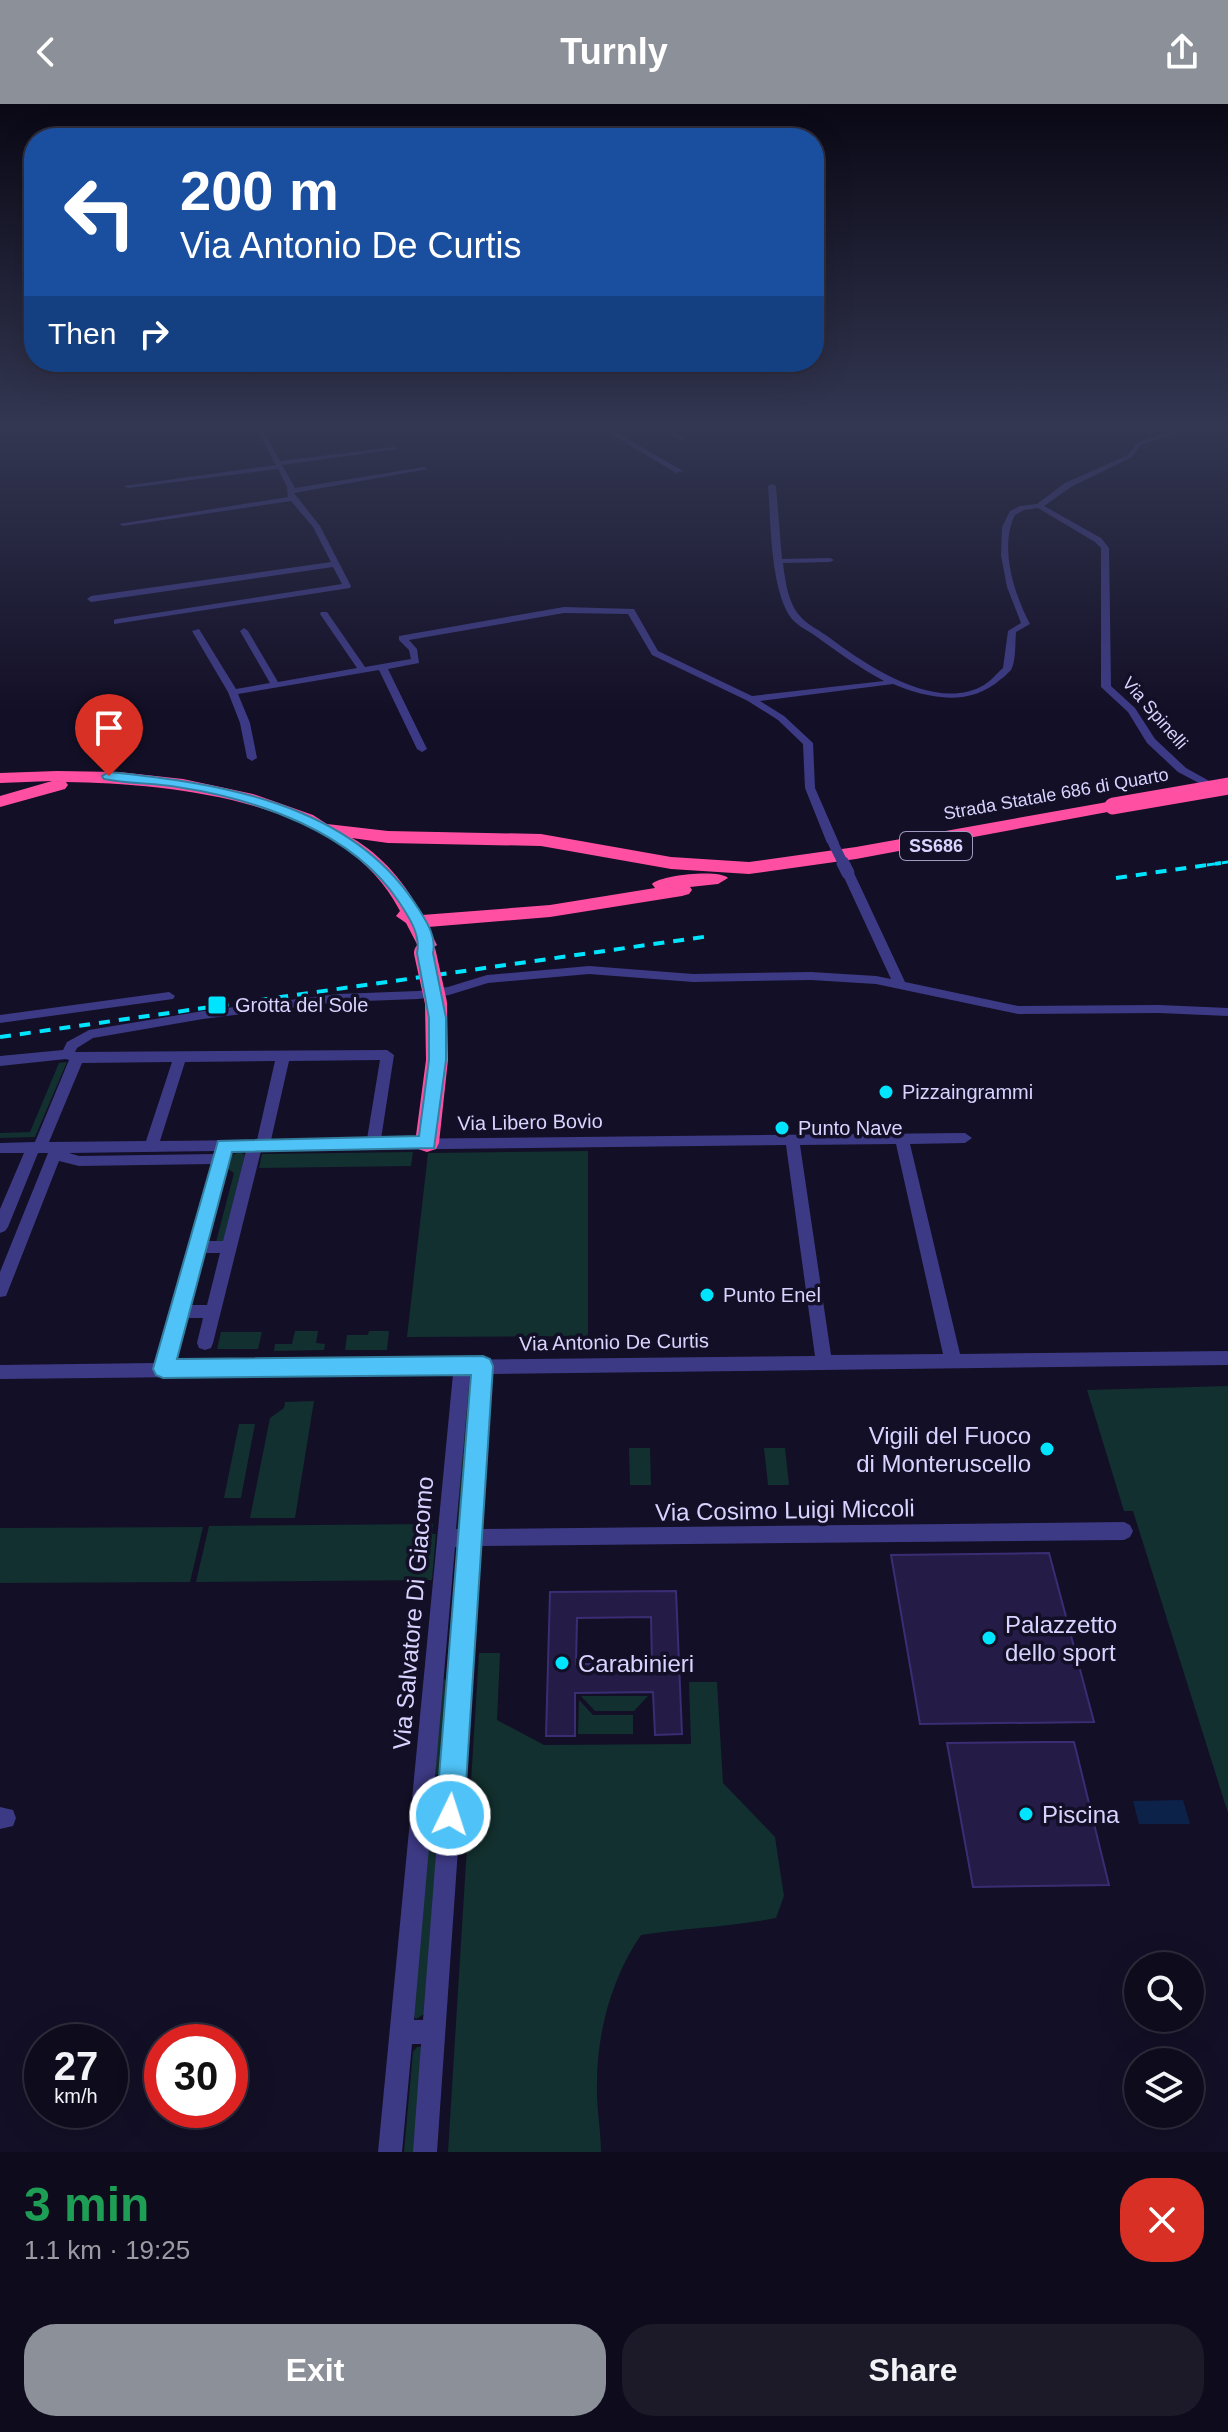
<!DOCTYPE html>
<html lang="en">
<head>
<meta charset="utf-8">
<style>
	body { margin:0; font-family:Arial,sans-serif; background:#1c1929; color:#f1f3f6; height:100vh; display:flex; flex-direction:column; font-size:30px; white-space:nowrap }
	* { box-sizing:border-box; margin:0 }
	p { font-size:26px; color:#9b9ba3 }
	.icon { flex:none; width:44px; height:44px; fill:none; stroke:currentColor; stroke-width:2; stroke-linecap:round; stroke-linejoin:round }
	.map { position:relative; height:2048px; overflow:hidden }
	.panel { display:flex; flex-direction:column; background:#0e0b1c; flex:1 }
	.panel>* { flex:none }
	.banner { position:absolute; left:24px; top:24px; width:800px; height:244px; border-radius:32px; box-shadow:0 8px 32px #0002,0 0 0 2px #2e2b3b; background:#1a4fa0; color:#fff; overflow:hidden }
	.tools { position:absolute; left:1124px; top:1848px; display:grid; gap:16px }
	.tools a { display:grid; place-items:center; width:80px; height:80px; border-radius:50%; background:#0e0b1c; box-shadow:0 8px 32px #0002,0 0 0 2px #2e2b3b; font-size:40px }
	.speed { position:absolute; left:24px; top:1920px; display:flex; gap:16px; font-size:40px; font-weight:700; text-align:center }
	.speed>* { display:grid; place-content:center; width:104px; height:104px; border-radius:50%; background:#0e0b1c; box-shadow:0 8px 32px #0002,0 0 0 2px #2e2b3b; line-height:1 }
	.speed small { font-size:20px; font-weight:400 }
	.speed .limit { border:12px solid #d22; background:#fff; color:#111 }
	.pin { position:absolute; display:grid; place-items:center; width:68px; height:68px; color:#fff; margin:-82px -34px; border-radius:50% 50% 50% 0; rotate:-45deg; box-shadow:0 0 8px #0007 }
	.pin .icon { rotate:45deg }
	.me { position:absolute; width:88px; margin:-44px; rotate:4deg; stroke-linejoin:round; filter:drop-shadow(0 0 6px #0008) }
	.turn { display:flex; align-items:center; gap:28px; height:168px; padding:0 24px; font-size:36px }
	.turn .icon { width:104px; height:104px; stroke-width:2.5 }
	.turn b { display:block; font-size:56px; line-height:68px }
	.then { display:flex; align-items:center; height:76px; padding:0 24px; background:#0003; gap:16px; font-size:30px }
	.round { display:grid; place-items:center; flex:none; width:84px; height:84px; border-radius:32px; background:#1c1929 }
	.overview { display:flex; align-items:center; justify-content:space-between; height:136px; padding:0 24px }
	h1 { font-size:48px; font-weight:600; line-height:60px; color:#1e9e55 }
	.button { display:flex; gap:16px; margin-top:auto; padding:16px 24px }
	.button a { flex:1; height:92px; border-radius:32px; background:#8c9099; color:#fff; font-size:32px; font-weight:600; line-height:92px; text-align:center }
	.button a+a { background:#1c1929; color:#f1f3f6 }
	header { display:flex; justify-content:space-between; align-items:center; height:104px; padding:0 24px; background:#8c9099; color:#fff; font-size:36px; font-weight:600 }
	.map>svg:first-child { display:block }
	.green { fill:#12302f }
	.water { fill:#0c2248 }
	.building { fill:#241b47; stroke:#3b2d73; stroke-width:2; fill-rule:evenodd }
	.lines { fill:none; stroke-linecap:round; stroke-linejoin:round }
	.street { fill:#3d3a85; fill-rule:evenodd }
	.highway { fill:#ff4fa3; fill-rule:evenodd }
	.rail-far1 { stroke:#00e5ff; stroke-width:3; stroke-dasharray:8 7; stroke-linecap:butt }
	.rail { stroke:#00e5ff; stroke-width:4; stroke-dasharray:11 9; stroke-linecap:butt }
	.street-bridge-far1 { stroke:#3d3a85; stroke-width:10 }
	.street-bridge { stroke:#3d3a85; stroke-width:13 }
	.highway-bridge-far1 { stroke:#ff4fa3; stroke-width:17 }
	.highway-bridge { stroke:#ff4fa3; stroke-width:22 }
	.route { fill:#4fc3f7; stroke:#337fa1; stroke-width:2 }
	.poi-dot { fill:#00e5ff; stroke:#130f26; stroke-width:3 }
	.labels { text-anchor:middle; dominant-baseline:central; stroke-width:7; stroke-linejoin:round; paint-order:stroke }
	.far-street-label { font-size:18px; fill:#d9d4ff; stroke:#130f26 }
	.shield { fill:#130f26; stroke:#9e99be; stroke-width:2 }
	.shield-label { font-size:18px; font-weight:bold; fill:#d9d4ff }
	.poi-label { font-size:20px; fill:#d9d4ff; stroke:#130f26; text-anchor:start }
	.street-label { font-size:20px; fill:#d9d4ff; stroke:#130f26 }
	.near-poi-label { font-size:24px; fill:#d9d4ff; stroke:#130f26; text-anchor:start }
	.near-street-label { font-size:24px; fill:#d9d4ff; stroke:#130f26 }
</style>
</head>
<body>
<header><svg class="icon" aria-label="back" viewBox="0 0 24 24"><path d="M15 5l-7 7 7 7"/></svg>Turnly<svg class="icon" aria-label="share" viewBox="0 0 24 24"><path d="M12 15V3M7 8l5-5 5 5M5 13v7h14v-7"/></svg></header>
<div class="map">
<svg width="1228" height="2048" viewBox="0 0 1228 2048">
	<rect width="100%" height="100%" fill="#130f26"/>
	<g class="green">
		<polygon points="67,958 35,1033 0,1034 0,1029 30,1028 59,959"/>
		<polygon points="588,1047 588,1232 407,1233 428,1049"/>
		<polygon points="240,1048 245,1051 223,1138 216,1138 234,1069 228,1065 232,1051"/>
		<polygon points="413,1048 411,1062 259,1064 262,1050"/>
		<polygon points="295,1227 318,1227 316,1239 325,1240 324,1246 274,1247 275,1240 292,1240"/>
		<polygon points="369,1227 389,1227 387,1246 345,1246 347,1231 368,1231"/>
		<polygon points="221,1228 262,1228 258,1245 217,1245"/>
		<polygon points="471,1273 474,1275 463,1423 457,1428 467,1275"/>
		<polygon points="1228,1282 1228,1709 1133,1407 1124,1407 1087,1286"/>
		<polygon points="314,1297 295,1414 250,1414 270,1314 284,1304 285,1298"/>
		<polygon points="239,1320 255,1320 241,1394 224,1394"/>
		<polygon points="629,1344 650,1344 651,1381 630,1381"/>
		<polygon points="764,1344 785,1344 789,1381 768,1381"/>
		<polygon points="433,1420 432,1430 436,1430 432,1476 196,1478 209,1422"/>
		<polygon points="203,1423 190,1478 0,1479 0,1424"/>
		<path d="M479 1549H500L497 1616 544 1641 691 1640 689 1578H717L723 1679 775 1733 784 1792 776 1814C732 1823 686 1824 641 1831 612 1873 597 1928 597 1979 596 2002 601 2025 601 2048H448Z"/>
		<polygon points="444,1575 451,1580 443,1669 435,1671 441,1577"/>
		<polygon points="581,1592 648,1592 634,1607 595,1607"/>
		<polygon points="579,1596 593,1611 633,1611 633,1630 578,1630"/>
		<polygon points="434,1688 440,1689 441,1693 424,1910 416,1915 412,1910 431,1693"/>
		<polygon points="417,1943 421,1943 417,2048 404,2048 413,1948"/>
	</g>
	<polygon class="water" points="1183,1696 1190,1720 1139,1720 1133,1697"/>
	<g class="building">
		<polygon points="1049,1449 1094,1618 920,1620 891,1451"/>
		<path d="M676 1487 682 1630 655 1631 653 1588 575 1589V1632H546L550 1488ZM651 1513 652 1560H576L577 1514Z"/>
		<polygon points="1044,1638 1074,1638 1109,1781 973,1783 947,1639"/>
	</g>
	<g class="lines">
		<g class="street">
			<polygon points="255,322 261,322 280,357 395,343 398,345 282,361 295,384 424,363 428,365 294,389 320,422 351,482 350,484 114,520 114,516 117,515 342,480 333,463 91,498 87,495 91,492 331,458 313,423 291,397 123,422 119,420 288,393 287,383 278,365 128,384 124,382 276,361"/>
			<polygon points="598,322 605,322 683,367 676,369"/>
			<polygon points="655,322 662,322 686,335 681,336"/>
			<path d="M1186 322H1194L1141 341 1132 353 1071 383 1044 402 1101 434 1109 444 1111 582 1135 604 1155 635 1186 664 1220 683V687L1216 688 1178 668 1147 639 1128 608 1101 583V444L1095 438 1038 404 1024 406 1015 411C999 443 1014 490 1030 520L1016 528C1015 539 1016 557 1011 566 1010 567 1002 575 1001 575 970 603 929 595 893 580L760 597 784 612 813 639 815 684 839 739 833 742 827 739 805 684 803 640 778 616 748 597 652 551 628 510 564 509 409 536 417 545 419 559 388 565 427 645 422 648 417 645 379 566 238 590 250 619 257 654 252 657 247 654 240 619 228 588 192 527 199 525 236 585 270 579 240 527 244 524 248 527 278 578 357 564 320 510 321 508H327L365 563 411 555 409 546 399 536V532L564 503 634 505 658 547 752 592 884 577C860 564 839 549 817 533 809 527 799 523 792 515 770 487 771 417 768 382L772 380 776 382 782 455 830 454 834 456 830 458 783 459C785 476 788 499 800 512 807 521 821 527 830 534 867 562 937 609 984 581 991 577 997 569 1003 564L1008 527 1021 519 1007 483 1001 451 1002 423 1010 407 1020 402 1037 400 1065 379 1128 351 1137 339Z"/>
			<path d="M848 766 854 769 905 878 1018 902 1159 901 1228 904V912L1159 909 1018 910 876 880 811 876 693 878 589 870 488 879 449 891 418 895 338 898 203 915 93 934 77 944 75 948 387 946 394 951 381 1035 965 1029 972 1034 965 1039 910 1040 960 1250 1228 1247V1261L491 1270 480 1425 1124 1418 1130 1421 1133 1427 1130 1433 1124 1436 479 1442 437 2048H413L421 1940H412L402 2048H378L453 1270 0 1275V1261L156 1259 212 1060 79 1062 59 1057 8 1187 6 1192 0 1193V1168L48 1049H38L8 1123 5 1127 0 1129V1105L24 1049H0V1039L35 1038 69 956 66 955 0 962V952L63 946 67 938 89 926 203 907 338 890 418 887 448 883 487 871 589 862 693 870 811 868 876 872 891 875 842 769ZM380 956 367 1035 271 1036 289 957ZM275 957 257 1036 160 1037 185 958ZM172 958 146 1037 49 1038 82 959ZM896 1040 943 1250 831 1251 800 1041ZM786 1041 815 1252 173 1259 185 1214H203L197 1239 199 1244 205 1246 211 1244 213 1239 261 1047ZM216 1047 215 1050 79 1052 69 1049ZM230 1047H246L223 1137H206ZM202 1149H220L207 1201H188ZM470 1270H474L462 1425H456ZM455 1443H460L423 1916H414Z"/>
			<polygon points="169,888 175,892 173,895 0,919 0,911"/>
			<polygon points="0,1703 13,1706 16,1714 13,1722 0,1725"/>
		</g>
		<g class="highway">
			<path d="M57 667 119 668 183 675 253 690 313 711 327 720 388 727 541 730 671 753 749 758 856 743 1113 697 1122 702 1113 707 856 755 749 770 671 765 541 742 388 739 352 734C382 751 406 780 422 811L550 801 655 784 652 780C661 771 719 765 728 774L718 780 690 783 692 786 689 790 682 792 550 813 428 823 437 841 427 848 420 846 406 819 396 812 400 807C344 696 175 680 66 678L68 681 65 685 0 703V692L52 677 0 679V669Z"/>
			<polygon points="436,892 444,894 447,899 448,956 439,1039 436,1045 427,1048 418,1045 415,1039 426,956 425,899 428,894"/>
		</g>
		<polyline class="rail-far1" points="1207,761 1228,758"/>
		<g class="rail">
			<polyline points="1116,774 1221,759"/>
			<polyline points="0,933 710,832"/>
		</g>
		<polyline class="street-bridge-far1" points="833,739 844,761"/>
		<polyline class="street-bridge" points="843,759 848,769"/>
		<polyline class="highway-bridge-far1" points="1113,702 1228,682"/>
		<polyline class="highway-bridge" points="425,849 436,899"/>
	</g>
	<linearGradient id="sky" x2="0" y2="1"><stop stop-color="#0a0815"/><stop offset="0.53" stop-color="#333752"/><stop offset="1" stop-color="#333752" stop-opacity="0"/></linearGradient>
	<rect width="1228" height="608" fill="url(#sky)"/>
	<path class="route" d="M109 668C219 679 348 699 414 798 424 813 437 831 433 849L446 914V956L434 1044 232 1048 177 1255 483 1252 490 1255 493 1262 464 1711 460 1721 450 1725 440 1721 436 1711 471 1271 163 1274 156 1271 153 1265 218 1037 419 1032 429 956V914L417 849C421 831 409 813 399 798 353 728 257 695 177 683 153 679 128 680 104 675L102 672Z"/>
	<g class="poi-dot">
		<rect x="207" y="891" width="20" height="20" rx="4"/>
		<circle cx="886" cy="988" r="8"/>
		<circle cx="782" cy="1024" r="8"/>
		<circle cx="707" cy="1191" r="8"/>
		<circle cx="1047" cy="1345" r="8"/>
		<circle cx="989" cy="1534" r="8"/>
		<circle cx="562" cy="1559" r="8"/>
		<circle cx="1026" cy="1710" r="8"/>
	</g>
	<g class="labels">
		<g class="far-street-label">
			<text transform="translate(1155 609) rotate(49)">Via Spinelli</text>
			<text transform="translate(1056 690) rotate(-10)">Strada Statale 686 di Quarto</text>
		</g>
		<rect class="shield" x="900" y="728" width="72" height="28" rx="6"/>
		<g class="shield-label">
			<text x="936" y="742">SS686</text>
		</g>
		<g class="poi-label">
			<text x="235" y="901">Grotta del Sole</text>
			<text x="902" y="988">Pizzaingrammi</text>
			<text x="798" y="1024">Punto Nave</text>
			<text x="723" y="1191">Punto Enel</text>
		</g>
		<g class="street-label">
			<text transform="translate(530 1018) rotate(-1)">Via Libero Bovio</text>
			<text transform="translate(614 1238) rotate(-1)">Via Antonio De Curtis</text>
		</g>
		<g class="near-poi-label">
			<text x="1031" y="1331" text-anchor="end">Vigili del Fuoco<tspan x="1031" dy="28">di Monteruscello</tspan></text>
			<text x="1005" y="1520">Palazzetto<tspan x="1005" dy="28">dello sport</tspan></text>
			<text x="578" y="1559">Carabinieri</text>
			<text x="1042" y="1710">Piscina</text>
		</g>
		<g class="near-street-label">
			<text transform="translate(785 1406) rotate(-1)">Via Cosimo Luigi Miccoli</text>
			<text transform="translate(413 1509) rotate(-85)">Via Salvatore Di Giacomo</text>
		</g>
	</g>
</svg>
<div class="tools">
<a><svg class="icon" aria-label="search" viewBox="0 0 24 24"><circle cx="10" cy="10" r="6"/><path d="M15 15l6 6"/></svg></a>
<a><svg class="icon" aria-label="layers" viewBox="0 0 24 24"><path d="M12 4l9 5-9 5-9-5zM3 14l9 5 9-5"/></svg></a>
</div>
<div class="speed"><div>27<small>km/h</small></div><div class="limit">30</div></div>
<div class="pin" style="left:109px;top:672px;background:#d93025"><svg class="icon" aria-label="arrive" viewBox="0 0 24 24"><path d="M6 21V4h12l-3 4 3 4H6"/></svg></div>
<svg class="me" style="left:450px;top:1711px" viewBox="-20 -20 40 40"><circle r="17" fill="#4fc3f7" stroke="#fff" stroke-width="3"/><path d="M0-11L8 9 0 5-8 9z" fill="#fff"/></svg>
<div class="banner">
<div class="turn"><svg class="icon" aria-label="left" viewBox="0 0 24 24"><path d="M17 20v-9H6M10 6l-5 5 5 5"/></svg><div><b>200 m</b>Via Antonio De Curtis</div></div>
<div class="then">Then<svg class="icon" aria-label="right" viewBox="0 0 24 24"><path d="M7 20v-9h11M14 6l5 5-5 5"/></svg></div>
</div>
</div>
<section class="panel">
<div class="overview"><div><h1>3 min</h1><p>1.1 km · 19:25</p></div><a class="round" style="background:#d93025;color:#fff"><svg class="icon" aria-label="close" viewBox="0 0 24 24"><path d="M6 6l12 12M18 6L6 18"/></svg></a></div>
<div class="button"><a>Exit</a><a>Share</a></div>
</section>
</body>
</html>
